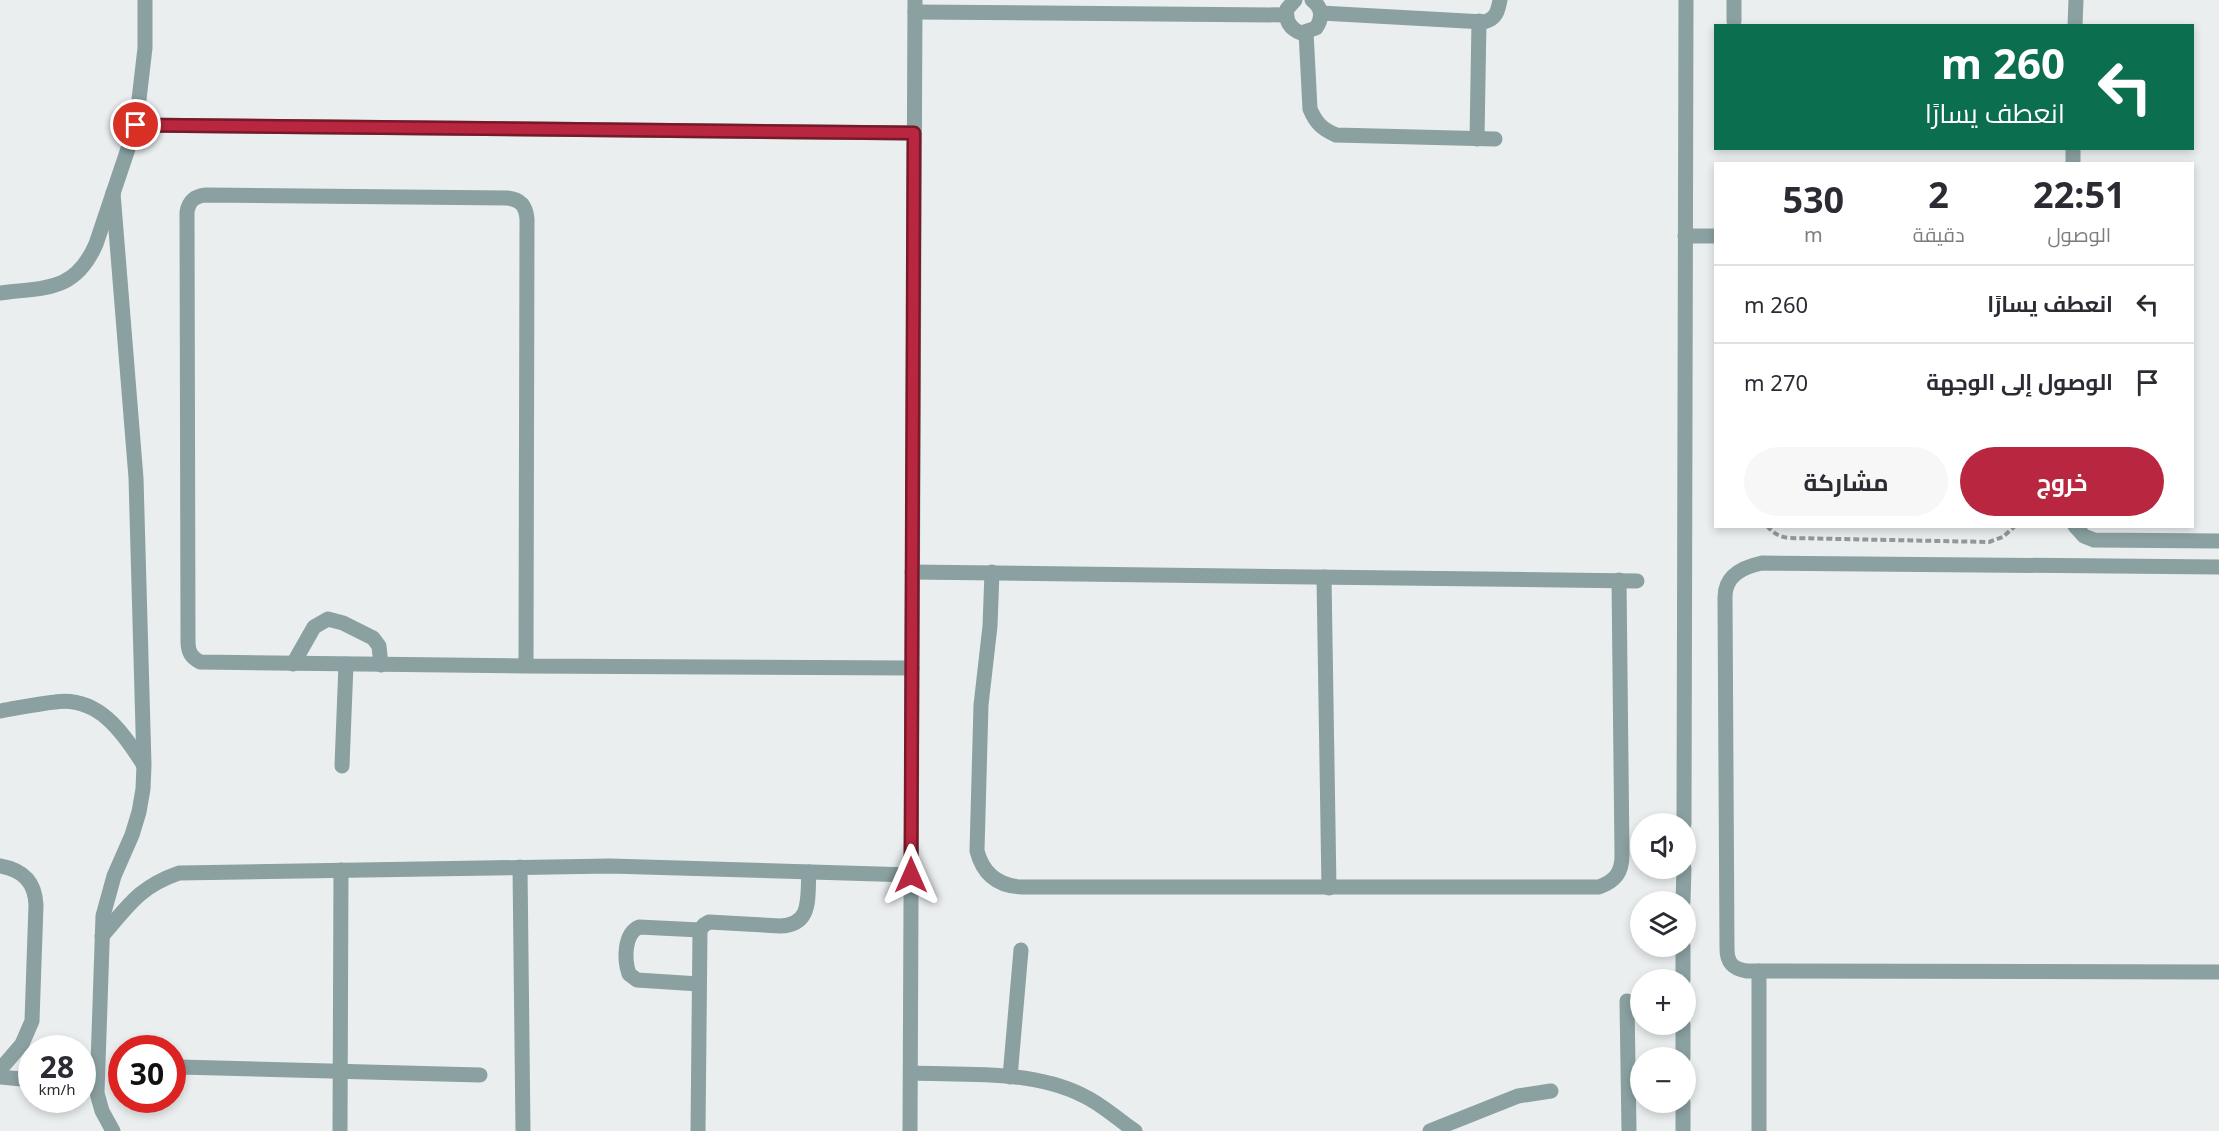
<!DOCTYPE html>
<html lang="ar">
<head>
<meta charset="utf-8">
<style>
	body { margin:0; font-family:"Noto Sans",Cairo,sans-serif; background:#f7f7f7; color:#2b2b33; direction:rtl; height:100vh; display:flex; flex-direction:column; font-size:22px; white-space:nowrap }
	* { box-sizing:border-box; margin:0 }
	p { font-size:20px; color:#7c7c81 }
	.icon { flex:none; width:33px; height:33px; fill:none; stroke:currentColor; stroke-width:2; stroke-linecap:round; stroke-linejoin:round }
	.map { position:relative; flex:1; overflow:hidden; direction:ltr }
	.side { position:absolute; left:1714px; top:162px; width:480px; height:366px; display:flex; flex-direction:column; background:#fff; border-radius:0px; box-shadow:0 3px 9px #0003; direction:rtl }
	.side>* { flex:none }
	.top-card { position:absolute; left:1714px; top:24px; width:480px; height:126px; border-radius:0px; box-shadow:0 3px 9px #0003; direction:rtl; background:#0b6e4f; color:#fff; overflow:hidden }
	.fabs { position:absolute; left:1630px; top:813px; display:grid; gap:12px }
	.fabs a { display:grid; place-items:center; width:66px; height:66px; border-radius:50%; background:#fff; box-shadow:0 3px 9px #0003; font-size:30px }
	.speed { position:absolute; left:18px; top:1035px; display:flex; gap:12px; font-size:30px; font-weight:700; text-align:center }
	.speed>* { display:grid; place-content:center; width:78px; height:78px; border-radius:50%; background:#fff; box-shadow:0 3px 9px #0003; line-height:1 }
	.speed small { font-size:15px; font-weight:400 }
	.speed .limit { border:9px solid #d22; background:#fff; color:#111 }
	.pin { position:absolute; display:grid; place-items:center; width:51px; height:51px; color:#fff; margin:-26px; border:3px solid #fff; border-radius:50%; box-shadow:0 2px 6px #0007 }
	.me { position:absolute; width:66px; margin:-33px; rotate:0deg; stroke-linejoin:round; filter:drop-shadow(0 0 4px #0008) }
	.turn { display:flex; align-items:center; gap:21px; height:126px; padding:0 30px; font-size:27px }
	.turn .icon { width:78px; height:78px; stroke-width:2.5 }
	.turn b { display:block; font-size:42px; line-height:51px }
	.eta { display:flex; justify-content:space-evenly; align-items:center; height:102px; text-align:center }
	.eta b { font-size:36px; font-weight:700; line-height:42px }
	.primary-button { display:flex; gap:12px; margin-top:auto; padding:12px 30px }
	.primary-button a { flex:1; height:69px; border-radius:36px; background:#b8273f; color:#fff; font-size:24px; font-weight:700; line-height:69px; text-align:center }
	.primary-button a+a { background:#f7f7f7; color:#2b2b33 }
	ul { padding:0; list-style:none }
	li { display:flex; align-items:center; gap:18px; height:78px; padding:0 30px; border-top:2px solid #e1e1e2 }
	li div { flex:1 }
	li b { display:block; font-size:22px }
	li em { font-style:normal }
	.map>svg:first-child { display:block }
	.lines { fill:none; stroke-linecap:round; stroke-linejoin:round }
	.path { stroke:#949798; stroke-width:4; stroke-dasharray:6 3; stroke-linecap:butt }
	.minor { stroke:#8aa0a1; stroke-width:15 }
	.route-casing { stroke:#781929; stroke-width:15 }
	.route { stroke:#b8273f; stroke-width:10 }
</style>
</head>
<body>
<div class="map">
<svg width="2219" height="1131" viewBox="0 0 2219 1131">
	<rect width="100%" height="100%" fill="#eaeeef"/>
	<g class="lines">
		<path class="path" d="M1767 526C1774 534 1780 537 1790 538L1989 542 2003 537 2015 526"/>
		<g class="minor">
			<path d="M1295 0 1287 9C1285 21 1290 29 1301 33L1316 28C1323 18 1322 7 1312 0"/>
			<polyline points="1734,0 1734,21"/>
			<polyline points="915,12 1286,15"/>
			<path d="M1321 13 1484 22C1496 19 1498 11 1500 0"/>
			<polyline points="2075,26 2076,0"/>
			<path d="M1306 32 1310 109C1316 123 1322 129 1336 135L1495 139"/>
			<polyline points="136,125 914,133"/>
			<polyline points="1477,139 1479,21"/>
			<polyline points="2073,164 2073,148"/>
			<polyline points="113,193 136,478 144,765 143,789 139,812 132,835 114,876 103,916 97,1093 102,1111 113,1131"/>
			<polyline points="1685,236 1716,236"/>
			<path d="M0 293C46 287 75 292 96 244L136 125 145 48V0"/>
			<polyline points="2075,526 2084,536 2094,540 2219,541"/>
			<path d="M2219 567 1762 563C1743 567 1725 575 1725 597L1727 949C1727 963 1733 969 1747 971L2219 972"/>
			<polyline points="912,572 1637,581"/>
			<path d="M992 572 990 626 981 705 977 851C983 874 998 886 1022 887H1599C1615 881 1622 873 1622 855L1619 580"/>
			<polyline points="1324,577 1329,888"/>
			<polyline points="293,664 314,627 328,619 343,623 373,638 379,646 381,665"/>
			<path d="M526 666 527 219C526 206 520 199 507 198L206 195C194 196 189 201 187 212L188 641C188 652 191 657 200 662L526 666 912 668"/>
			<path d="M0 711C18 708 36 704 55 702 98 696 123 732 143 764"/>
			<polyline points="342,766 346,664"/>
			<polyline points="1684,824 1686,0"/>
			<path d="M0 866C23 870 35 882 36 905L32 1021 22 1044 5 1064 0 1067"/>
			<polyline points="520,867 523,1131"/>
			<polyline points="1683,902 1684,868"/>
			<path d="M102 936C129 905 139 887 179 873L610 866 911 875"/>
			<polyline points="1759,971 1759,1131"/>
			<polyline points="1683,980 1683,946"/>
			<path d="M699 984 637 980 629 974C624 959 624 934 639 927L700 930"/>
			<polyline points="1627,1001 1629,1131"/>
			<polyline points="1683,1058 1683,1024"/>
			<polyline points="179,1067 480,1075"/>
			<path d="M911 1073C966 1075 1032 1070 1082 1095 1102 1104 1117 1119 1135 1131"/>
			<polyline points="0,1077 32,1080"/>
			<polyline points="1010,1077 1021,950"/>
			<polyline points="340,1131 341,870"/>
			<path d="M698 1131 700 930 704 925 709 922 780 926C813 925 807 897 809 872"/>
			<polyline points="910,1131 915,0"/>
			<polyline points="1430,1131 1518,1096 1551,1091"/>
			<polyline points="1683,1131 1683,1102"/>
		</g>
	</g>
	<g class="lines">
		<g class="route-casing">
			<polyline id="route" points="136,125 914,133 911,875"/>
		</g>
		<use href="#route" class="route"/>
	</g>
</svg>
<div class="fabs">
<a><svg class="icon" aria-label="sound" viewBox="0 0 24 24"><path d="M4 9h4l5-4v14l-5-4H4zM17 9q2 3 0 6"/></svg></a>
<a><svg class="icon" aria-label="layers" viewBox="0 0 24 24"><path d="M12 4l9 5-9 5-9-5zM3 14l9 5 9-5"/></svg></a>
<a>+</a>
<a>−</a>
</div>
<div class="speed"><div>28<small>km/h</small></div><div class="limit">30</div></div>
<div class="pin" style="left:136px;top:125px;background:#d93025"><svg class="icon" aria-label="arrive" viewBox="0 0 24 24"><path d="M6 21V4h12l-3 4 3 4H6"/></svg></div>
<svg class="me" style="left:911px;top:875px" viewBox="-20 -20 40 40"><path d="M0-17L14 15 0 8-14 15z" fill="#b8273f" stroke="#fff" stroke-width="4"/></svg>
<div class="top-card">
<div class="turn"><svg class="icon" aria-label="left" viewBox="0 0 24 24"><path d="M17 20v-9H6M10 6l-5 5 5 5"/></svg><div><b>260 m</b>انعطف يسارًا</div></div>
</div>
<section class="side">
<div class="eta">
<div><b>22:51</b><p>الوصول</p></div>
<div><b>2</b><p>دقيقة</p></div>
<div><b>530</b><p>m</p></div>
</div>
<ul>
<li><svg class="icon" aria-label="left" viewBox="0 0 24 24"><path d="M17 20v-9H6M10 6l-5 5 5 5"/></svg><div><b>انعطف يسارًا</b></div><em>260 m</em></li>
<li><svg class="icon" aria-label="arrive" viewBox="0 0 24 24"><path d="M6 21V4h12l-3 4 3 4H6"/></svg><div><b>الوصول إلى الوجهة</b></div><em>270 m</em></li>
</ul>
<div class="primary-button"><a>خروج</a><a>مشاركة</a></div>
</section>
</div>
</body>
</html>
